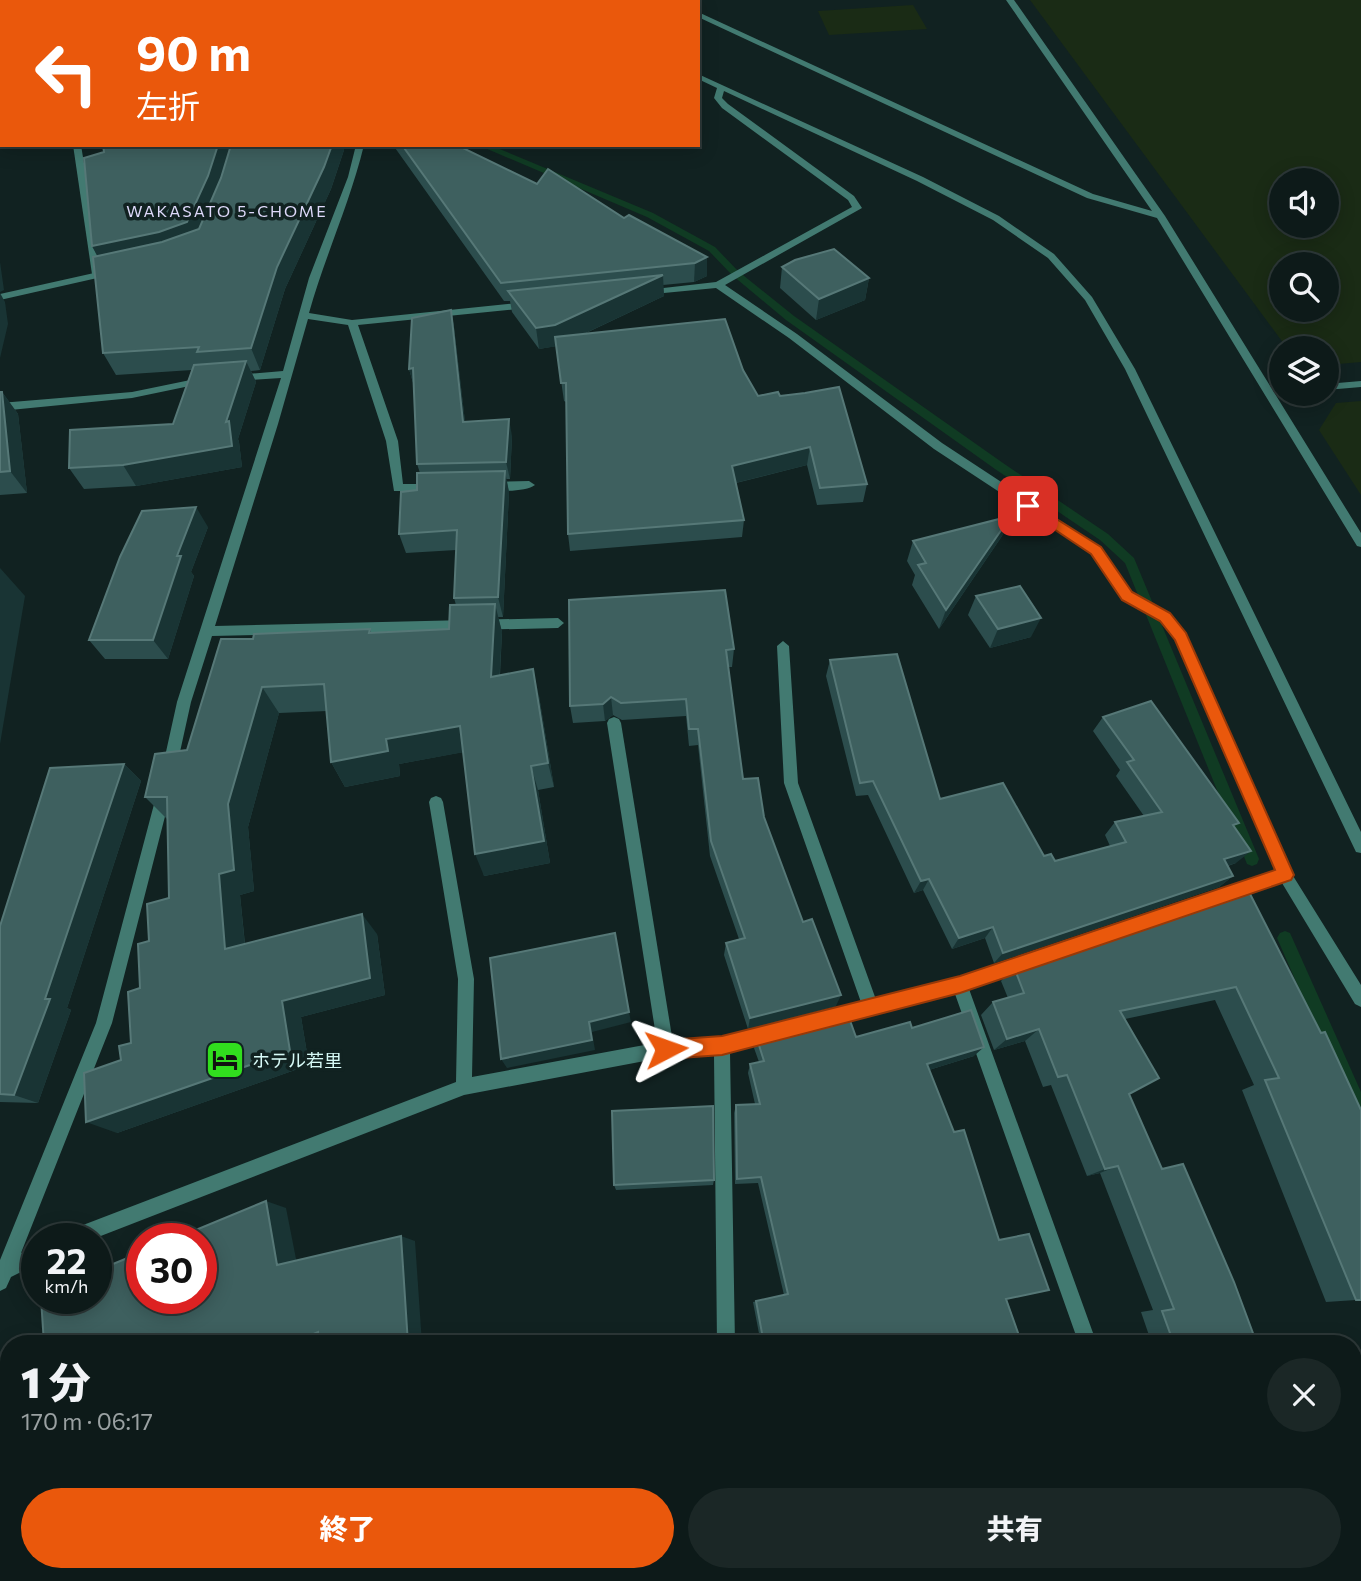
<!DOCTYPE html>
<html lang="ja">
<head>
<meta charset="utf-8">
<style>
	body { margin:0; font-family:Commissioner,"Noto Sans JP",sans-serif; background:#1b2726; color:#f1f3f6; height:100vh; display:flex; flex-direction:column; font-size:26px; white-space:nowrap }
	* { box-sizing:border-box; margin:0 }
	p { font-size:23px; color:#9aa1a2 }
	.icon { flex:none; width:38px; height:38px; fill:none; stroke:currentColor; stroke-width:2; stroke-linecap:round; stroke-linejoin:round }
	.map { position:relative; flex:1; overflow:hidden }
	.sheet { position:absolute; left:0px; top:1335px; width:1362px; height:247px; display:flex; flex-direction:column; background:#0d1a19; border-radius:28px 28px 0 0; box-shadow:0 4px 18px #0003,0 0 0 2px #2d3838 }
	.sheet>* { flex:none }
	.banner { position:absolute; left:0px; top:0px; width:700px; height:147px; box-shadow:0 4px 18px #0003,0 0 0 2px #2d3838; background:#ea580c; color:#fff; overflow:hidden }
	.tools { position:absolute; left:1269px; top:168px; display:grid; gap:14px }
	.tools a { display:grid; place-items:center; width:70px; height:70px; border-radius:50%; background:#0d1a19; box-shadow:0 4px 18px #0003,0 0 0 2px #2d3838; font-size:35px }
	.speed { position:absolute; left:21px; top:1223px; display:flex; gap:14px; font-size:35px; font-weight:700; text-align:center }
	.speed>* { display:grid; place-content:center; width:91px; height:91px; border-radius:50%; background:#0d1a19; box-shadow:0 4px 18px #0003,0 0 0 2px #2d3838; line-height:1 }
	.speed small { font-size:18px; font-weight:400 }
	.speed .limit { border:10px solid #d22; background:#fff; color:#111 }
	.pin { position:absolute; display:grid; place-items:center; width:60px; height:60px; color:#fff; margin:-30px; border-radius:14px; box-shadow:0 4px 10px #0006 }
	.me { position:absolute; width:77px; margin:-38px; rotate:86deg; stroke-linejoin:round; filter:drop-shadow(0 0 5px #0008) }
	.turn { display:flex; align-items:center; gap:24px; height:147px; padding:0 21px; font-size:32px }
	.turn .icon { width:91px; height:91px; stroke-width:2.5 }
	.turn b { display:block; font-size:49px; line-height:60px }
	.round { display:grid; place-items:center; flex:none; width:74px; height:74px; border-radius:37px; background:#1b2726 }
	.summary { display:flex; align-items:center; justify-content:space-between; height:119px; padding:0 21px }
	h1 { font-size:42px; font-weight:800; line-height:52px }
	.cta { display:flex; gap:14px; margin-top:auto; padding:14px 21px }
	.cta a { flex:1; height:80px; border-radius:42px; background:#ea580c; color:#fff; font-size:28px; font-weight:800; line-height:80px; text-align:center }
	.cta a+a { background:#1b2726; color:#f1f3f6 }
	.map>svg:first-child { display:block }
	.green { fill:#1a2b15; fill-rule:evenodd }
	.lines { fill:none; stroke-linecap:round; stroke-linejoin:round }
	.stream { fill:#103b23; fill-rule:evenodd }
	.service { fill:#427a71; fill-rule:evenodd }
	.minor { fill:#427a71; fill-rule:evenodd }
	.wall { fill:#2c4d4d }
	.shaded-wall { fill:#193434 }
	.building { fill:#3e605f; stroke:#567877; stroke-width:2 }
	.route { fill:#ea580c; stroke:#983908; stroke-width:2 }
	.labels { text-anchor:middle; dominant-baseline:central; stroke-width:7; stroke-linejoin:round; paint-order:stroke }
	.far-neighbourhood-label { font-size:16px; letter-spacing:2px; fill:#ded9fa; stroke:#112221 }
	.poi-label { font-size:18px; fill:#d7faf7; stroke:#112221; text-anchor:start }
</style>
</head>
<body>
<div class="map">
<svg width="1361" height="1581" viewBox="0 0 1361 1581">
	<rect width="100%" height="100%" fill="#112221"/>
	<g class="green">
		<path d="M1030 0H1361V362L1327 365 1326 348H1287ZM1281 180H1326V226H1281ZM1281 264H1326V310H1281Z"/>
		<polygon points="913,5 927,29 829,35 818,11"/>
		<polygon points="1361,401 1361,495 1319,430 1336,403"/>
	</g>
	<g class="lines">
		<g class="stream">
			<polygon points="478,145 490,145 653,213 715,247 738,271 794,316 1003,463 1108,534 1134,558 1259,859 1257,864 1252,866 1247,864 1245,859 1125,563 1100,540 995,469 786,320 732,275 709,251 647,217"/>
			<polygon points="1285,931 1290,933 1361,1092 1361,1119 1355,1117 1277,938 1280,933"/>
		</g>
		<g class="service">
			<polygon points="663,0 673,0 674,2 665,2"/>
			<polygon points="1006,0 1014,0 1165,216 1361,533 1361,547 1357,546 1157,218 1087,198 698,17 698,12 1093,194 1152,211"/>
			<rect x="0" y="48" width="2" height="4"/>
			<polygon points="73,145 81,145 102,274 97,277 92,274"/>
			<polygon points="1361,381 1361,387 1326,390 1326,384"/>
			<polygon points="783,641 789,646 798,783 879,1008 877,1014 871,1016 865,1014 863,1008 784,783 777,646"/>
			<polygon points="614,717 619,719 621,723 674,1049 672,1055 666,1057 660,1055 658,1049 607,723 609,719"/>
		</g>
		<g class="minor">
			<rect x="383" y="0" width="8" height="2"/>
			<polygon points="545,0 554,0 555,2 547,2"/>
			<polygon points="698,74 923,177 999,216 1054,254 1092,297 1135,369 1361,832 1361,853 1356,852 1125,369 1085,300 1048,258 993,220 917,181 724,91 722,98 728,104 854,196 862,208 725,285 797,334 942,443 1100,547 1131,593 1169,614 1187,637 1290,871 1361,985 1361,1007 1355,1004 1282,883 969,989 1097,1344 1079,1344 955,994 730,1052 735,1344 717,1344 714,1055 666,1057 464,1095 93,1239 61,1239 64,1233 70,1230 456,1082 458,979 429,802 431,798 436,796 441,798 443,802 474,979 472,1077 666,1041 722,1038 960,977 1276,871 1176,640 1161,620 1123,599 1092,553 934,449 789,338 716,288 643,295 643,291 646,290 716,282 852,207 848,200 722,108 714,98 717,88 698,79"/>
			<path d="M356 145H364C350 203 325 256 309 313L352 320 528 302 533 305 528 308 358 325 398 441 403 484H438L440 487 434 491H394L386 441 348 325 308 319 278 424 215 626 558 618 564 623 558 628 212 636 191 702 176 770 174 774H164L162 770 177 702 281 378 236 381 231 378 236 375 283 371 309 278 348 177Z"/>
			<polygon points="112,269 115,270 115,274 0,300 0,294"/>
			<polygon points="205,377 210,380 209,382 132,398 0,411 0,403 132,392"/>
			<path d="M529 481 535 485C526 492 493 493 484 486L490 482Z"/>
			<polygon points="164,787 169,789 171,793 112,1023 21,1253 37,1245 37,1264 11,1277 6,1288 0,1291 0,1260 96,1023 157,793 159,789"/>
			<rect x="720" y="1573" width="20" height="8"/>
			<polygon points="878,1573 931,1573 927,1581 874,1581"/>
		</g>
	</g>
	<g class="wall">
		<polygon points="0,0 313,0 312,2 2,2 2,42 0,41"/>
		<polygon points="103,145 343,145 344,150 331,189 285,289 260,370 251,371 256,382 238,439 239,442 242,467 136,486 84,489 69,468 173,424 192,370 116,375 103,353 98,256 92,246 104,152"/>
		<polygon points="393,145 447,145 537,184 624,218 707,257 707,276 694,282 663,285 664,296 584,334 743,370 758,396 780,396 867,484 863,502 817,505 807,465 736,483 744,520 742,537 570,551 568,534 566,402 564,401 556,346 539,349 512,312 510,301 504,301"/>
		<polygon points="782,267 869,278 865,300 816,320 780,288"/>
		<polygon points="451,310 454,327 465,422 512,436 510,479 506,479 509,492 503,617 498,617 502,632 500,675 539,696 554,787 538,790 550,863 484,876 463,752 399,764 400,776 345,787 331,762 327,711 279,713 248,827 254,891 240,895 245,944 377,934 385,995 301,1017 309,1065 117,1133 121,1060 131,1043 149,941 169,898 167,819 145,797 187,750 253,639 370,629 371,633 449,629 456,605 454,598 456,550 406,553 399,534 417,490 420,473 417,464 414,386 409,369"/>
		<polygon points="0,392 2,392 18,414 27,493 0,495"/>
		<polygon points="1011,516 1002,536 939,629 912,585 915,575 907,561 913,541"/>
		<polygon points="208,527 191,572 194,576 168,659 105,659 89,640"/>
		<polygon points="976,596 1031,637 990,648 968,615"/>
		<polygon points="569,600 734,649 732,667 728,667 743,779 764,817 803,922 836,1006 748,1029 724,955 726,943 739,939 710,856 698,745 689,746 686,716 622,720 613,715 605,721 573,723 570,706"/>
		<polygon points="830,660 940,799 1044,856 1055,861 1110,846 1105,835 1115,822 1144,816 1116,776 1120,770 1093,731 1103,717 1234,827 1236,863 1228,866 1233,876 1219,887 994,963 985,938 952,949 923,890 914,893 868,795 856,796 826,676"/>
		<polygon points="124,764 141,781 67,1008 71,1010 38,1103 0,1102 0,926"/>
		<polygon points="1247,888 1356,1300 1326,1302 1242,1090 1254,1085 1215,1000 1125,1019 1129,1094 1162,1169 1257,1344 1152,1344 1141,1312 1153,1310 1100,1173 1087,1176 1051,1085 1043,1087 1025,1041 994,1050 981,1015 993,1002 1008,998 1001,981 1014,967"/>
		<polygon points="912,1028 974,1056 929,1070 1022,1344 761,1344 753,1302 784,1295 758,1183 735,1184 734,1113 736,1105 755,1104 748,1073 750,1064 759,1062 754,1048 757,1039 856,1037"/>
		<polygon points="714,1180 713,1185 616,1190 614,1185"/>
		<polygon points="1187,1573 1346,1573 1339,1581 1189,1581"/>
	</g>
	<g class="shaded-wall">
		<polygon points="0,0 91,0 91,2 2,2 2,29 0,25"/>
		<polygon points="302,0 313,0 312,2 301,2"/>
		<polygon points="218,145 233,145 197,245 104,269 92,246"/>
		<polygon points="332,145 343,145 344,150 331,189 285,289 260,370 251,348 277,267"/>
		<polygon points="707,257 707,276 694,282 695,263"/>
		<polygon points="0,262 4,290 0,292"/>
		<polygon points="663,275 664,296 558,346 539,349 536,328"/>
		<polygon points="869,278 865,300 816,320 819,299"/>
		<polygon points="0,293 5,302 8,324 0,358"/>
		<polygon points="451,310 454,327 467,439 463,422"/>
		<polygon points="246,361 256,382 238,439 239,442 242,467 136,486 123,465 226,422"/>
		<polygon points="413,368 414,386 409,369"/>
		<polygon points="2,392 18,414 27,493 10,471"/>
		<polygon points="509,419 512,436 510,479 506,462"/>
		<polygon points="810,447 807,465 731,484 732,466"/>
		<polygon points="505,471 509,492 503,617 498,597"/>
		<polygon points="196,507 208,527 191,572 194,576 168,659 153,640 177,556"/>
		<polygon points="1011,516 1002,536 939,629 946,610"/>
		<polygon points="0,568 25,596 0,744"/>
		<polygon points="495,604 502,632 498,703 491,677"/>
		<polygon points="1041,618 1031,637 990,648 998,629"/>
		<polygon points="533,669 539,696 554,787 548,763"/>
		<polygon points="262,687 279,713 248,827 254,891 240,895 247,967 225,949 219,874 228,804"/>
		<polygon points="611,697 613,715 605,721 603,704"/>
		<polygon points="460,726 470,751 399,764 400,776 345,787 331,762 386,739"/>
		<polygon points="124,764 141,781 67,1008 71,1010 38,1103 14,1095 45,999"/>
		<polygon points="531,766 538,790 550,863 484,876 475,854"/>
		<polygon points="1251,851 1236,863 1211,871 1224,859"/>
		<polygon points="1233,876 1219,887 994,963 1003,953"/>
		<polygon points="929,879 923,890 914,893 921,881"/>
		<polygon points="362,914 377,934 385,995 301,1017 309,1065 117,1133 86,1122 282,1001"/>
		<polygon points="993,927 985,938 952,949 959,938"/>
		<polygon points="841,995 836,1006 748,1029 750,1018"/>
		<polygon points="629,1012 631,1022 592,1032 595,1050 507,1068 501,1059 589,1022"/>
		<polygon points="1039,1029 1025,1041 994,1050 1007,1039"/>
		<polygon points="984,1047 974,1056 919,1073 927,1064"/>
		<polygon points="1118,1166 1100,1173 1087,1176 1105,1169"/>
		<polygon points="266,1201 286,1208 298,1269 277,1265"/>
		<polygon points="401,1236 415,1241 422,1344 408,1344"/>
		<polygon points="318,1332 337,1332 310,1344 290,1344"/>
		<polygon points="9,1464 9,1505 0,1508 0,1465"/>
		<polygon points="107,1573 130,1573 128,1581 105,1581"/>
		<polygon points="296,1573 312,1573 312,1581 295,1581"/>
		<polygon points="519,1573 528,1573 527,1581 519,1581"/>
	</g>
	<g class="building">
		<polygon points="87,0 302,0 301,2 87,2"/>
		<polygon points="103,145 218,145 208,176 187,222 159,232 92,246 84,158 104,152"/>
		<polygon points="231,145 332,145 324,167 277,267 251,348 197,352 199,347 103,353 93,257 162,242 199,229 221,178"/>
		<polygon points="402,145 447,145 454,148 459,146 537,184 548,169 624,218 629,215 707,257 695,263 501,283"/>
		<polygon points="834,249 869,278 819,299 782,267 795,260"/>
		<polygon points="663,275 555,325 536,328 508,291"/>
		<polygon points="451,310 463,422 509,419 506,462 417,464 413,368 409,369 412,318"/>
		<polygon points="725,319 743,370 758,396 778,392 780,396 805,393 839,387 867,484 820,488 810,447 732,466 744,520 568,534 566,383 561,383 555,337"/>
		<polygon points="246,361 226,422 229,421 232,446 123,465 69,468 70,430 173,424 194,365"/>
		<polygon points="0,392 2,392 10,471 0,472"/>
		<polygon points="505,471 498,597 454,598 457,530 399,534 401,492 417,490 417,473"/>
		<polygon points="196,507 177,556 181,556 153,640 89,640 120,557 142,511"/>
		<polygon points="1011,516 946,610 918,565 926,563 913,541"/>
		<polygon points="1020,586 1041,618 998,629 976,596"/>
		<polygon points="725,590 734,649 726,650 743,779 758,778 764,817 803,922 812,919 841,995 750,1018 726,943 745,938 711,841 698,729 689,729 686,699 621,703 611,697 603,704 570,706 569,600"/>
		<polygon points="495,604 491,677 533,669 548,763 531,766 544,841 475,854 460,726 386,739 388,751 331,762 324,684 262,687 228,804 234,870 219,874 225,949 362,914 370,978 282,1001 290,1051 86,1122 84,1073 121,1060 119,1046 131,1043 128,992 140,988 138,944 149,941 147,904 169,898 167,797 145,797 155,754 187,750 221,639 253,639 254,634 370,629 369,633 449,629 450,605"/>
		<polygon points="897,654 940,799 1003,783 1044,856 1051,854 1055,861 1126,842 1115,822 1162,812 1127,762 1134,760 1103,717 1151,701 1239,823 1233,825 1251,851 1224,859 1233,876 1003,953 993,927 959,938 929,879 921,881 873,781 860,783 830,660"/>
		<polygon points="124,764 45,999 50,999 14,1095 0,1094 0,926 50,768"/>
		<polygon points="1247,888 1321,1033 1325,1032 1361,1110 1361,1300 1356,1300 1265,1080 1279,1078 1236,987 1120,1011 1159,1078 1129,1094 1162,1169 1183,1164 1234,1282 1257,1344 1174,1344 1162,1311 1174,1309 1118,1166 1105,1169 1067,1075 1058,1077 1039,1029 1007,1039 993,1002 1024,993 1014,967"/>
		<polygon points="615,933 629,1012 589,1022 592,1040 501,1059 490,958"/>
		<polygon points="971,1010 984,1047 927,1064 954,1132 964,1130 999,1240 1029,1234 1049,1290 1006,1299 1022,1344 764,1344 756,1301 788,1294 761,1177 737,1179 736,1105 760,1104 750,1064 764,1061 757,1039 848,1015 856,1037 910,1022 912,1028"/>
		<polygon points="713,1106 714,1180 614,1185 612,1111"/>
		<polygon points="266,1201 277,1265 401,1236 408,1344 318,1344 318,1332 290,1344 44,1344 41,1298 96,1298 96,1271 142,1252 142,1298 201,1298 201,1239 174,1239"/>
		<polygon points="33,1573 107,1573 105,1581 31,1581"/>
		<polygon points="225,1573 296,1573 295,1581 224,1581"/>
		<polygon points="436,1573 519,1573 519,1581 435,1581"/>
		<polygon points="1206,1573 1346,1573 1347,1577 1339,1581 1208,1581"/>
	</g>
	<polygon class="route" points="1028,501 1101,547 1132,592 1170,613 1186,633 1294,875 1291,880 960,993 722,1055 666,1059 659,1056 657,1049 659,1043 666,1040 722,1036 960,976 1275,870 1175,640 1160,621 1122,600 1091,554 1024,509 1022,506"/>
	<defs>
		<g id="hotel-square" transform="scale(2.0125)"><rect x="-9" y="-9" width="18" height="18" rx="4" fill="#31de1e" stroke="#112221"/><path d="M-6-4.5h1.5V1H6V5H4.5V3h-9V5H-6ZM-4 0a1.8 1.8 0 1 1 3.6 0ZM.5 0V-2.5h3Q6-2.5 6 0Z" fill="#111"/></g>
	</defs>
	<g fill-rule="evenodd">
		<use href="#hotel-square" x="225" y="1060"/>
	</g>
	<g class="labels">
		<g class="far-neighbourhood-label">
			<text x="227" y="210">WAKASATO 5-CHOME</text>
		</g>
		<g class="poi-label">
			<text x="252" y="1060">ホテル若里</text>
		</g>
	</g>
</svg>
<div class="tools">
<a><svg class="icon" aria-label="sound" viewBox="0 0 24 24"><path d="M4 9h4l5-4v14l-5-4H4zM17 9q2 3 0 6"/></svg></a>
<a><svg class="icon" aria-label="search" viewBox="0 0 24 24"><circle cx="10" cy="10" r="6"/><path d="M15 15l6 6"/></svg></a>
<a><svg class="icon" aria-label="layers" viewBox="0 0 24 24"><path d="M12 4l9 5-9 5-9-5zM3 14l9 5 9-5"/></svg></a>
</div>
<div class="speed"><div>22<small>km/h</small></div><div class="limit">30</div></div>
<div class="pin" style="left:1028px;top:506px;background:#d93025"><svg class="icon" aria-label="arrive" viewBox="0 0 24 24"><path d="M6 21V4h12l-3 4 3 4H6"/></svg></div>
<svg class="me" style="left:666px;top:1049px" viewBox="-20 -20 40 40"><path d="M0-17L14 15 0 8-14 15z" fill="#ea580c" stroke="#fff" stroke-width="4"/></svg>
<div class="banner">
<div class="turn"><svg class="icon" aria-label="left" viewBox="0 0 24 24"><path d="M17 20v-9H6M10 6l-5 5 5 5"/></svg><div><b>90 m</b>左折</div></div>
</div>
<section class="sheet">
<div class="summary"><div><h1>1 分</h1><p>170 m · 06:17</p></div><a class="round"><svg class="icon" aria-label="close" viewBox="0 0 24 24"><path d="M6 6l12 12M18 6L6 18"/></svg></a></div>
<div class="cta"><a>終了</a><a>共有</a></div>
</section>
</div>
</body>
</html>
